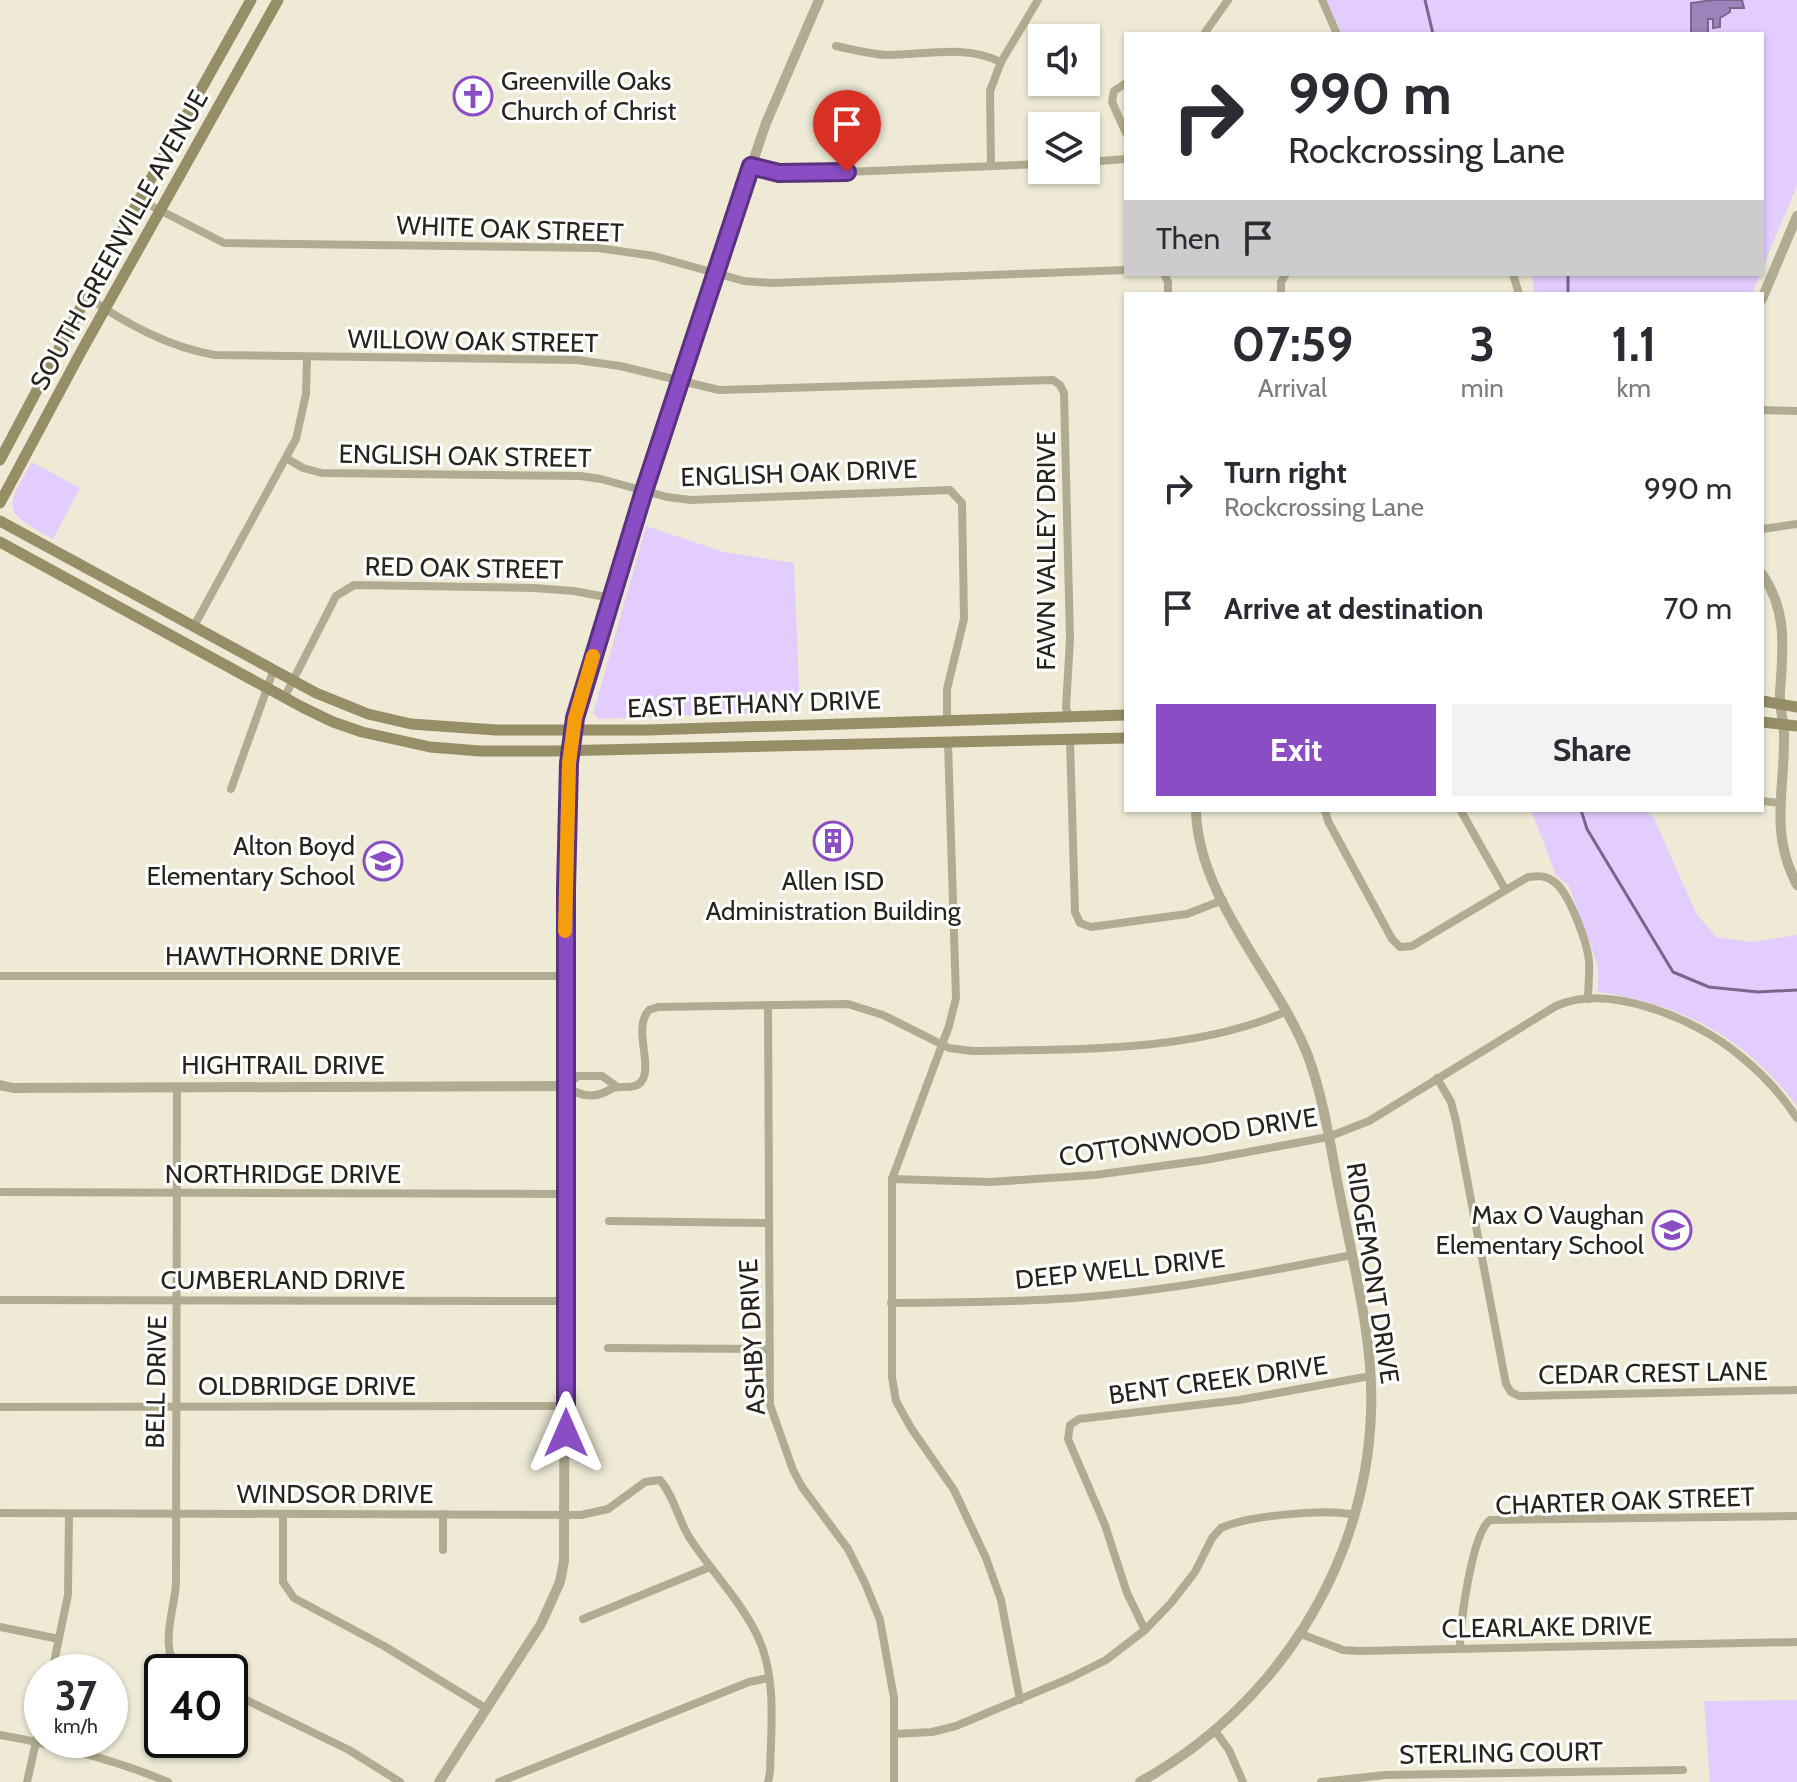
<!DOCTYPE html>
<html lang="en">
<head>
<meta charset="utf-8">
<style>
	body { margin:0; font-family:Cabin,sans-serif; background:#f2f2f3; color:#2b2b33; height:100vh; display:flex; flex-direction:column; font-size:30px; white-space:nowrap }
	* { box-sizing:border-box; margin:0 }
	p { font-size:26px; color:#7c7c81 }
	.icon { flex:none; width:44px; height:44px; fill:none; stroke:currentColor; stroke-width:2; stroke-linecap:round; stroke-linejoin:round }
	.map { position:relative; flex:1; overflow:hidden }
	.drawer { position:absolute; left:1124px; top:292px; width:640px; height:520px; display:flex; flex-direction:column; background:#fff; border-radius:0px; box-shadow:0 2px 6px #0004 }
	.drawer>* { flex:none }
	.banner { position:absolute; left:1124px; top:32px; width:640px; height:244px; border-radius:0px; box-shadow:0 2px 6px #0004; background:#fff; color:#2b2b33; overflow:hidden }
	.controls { position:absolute; left:1028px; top:24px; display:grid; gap:16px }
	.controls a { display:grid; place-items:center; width:72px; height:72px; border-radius:0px; background:#fff; box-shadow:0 2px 6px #0004; font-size:40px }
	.speed { position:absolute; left:24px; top:1654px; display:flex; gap:16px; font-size:40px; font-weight:700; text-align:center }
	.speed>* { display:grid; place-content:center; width:104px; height:104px; border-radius:50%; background:#fff; box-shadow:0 2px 6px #0004; line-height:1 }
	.speed small { font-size:20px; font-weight:400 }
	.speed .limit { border:4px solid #111; border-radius:12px; background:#fff; color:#111 }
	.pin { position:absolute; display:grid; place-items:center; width:68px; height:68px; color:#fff; margin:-82px -34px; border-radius:50% 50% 50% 0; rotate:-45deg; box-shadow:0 0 8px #0007 }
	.pin .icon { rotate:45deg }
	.me { position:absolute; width:88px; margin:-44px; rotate:0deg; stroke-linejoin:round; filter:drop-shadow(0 0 6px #0008) }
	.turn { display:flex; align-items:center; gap:28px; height:168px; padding:0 32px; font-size:36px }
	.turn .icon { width:104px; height:104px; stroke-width:2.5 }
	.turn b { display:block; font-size:56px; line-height:68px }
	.then { display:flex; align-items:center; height:76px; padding:0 32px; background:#0003; gap:16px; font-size:30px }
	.eta { display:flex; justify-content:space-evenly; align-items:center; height:136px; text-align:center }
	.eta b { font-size:48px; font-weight:700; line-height:56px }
	.action { display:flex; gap:16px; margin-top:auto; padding:16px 32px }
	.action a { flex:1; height:92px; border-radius:0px; background:#8a4dc3; color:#fff; font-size:32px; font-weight:700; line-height:92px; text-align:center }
	.action a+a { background:#f2f2f3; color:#2b2b33 }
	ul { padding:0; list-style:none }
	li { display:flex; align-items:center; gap:24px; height:120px; padding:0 32px }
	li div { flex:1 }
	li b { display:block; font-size:30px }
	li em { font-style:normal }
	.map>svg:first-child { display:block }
	.green { fill:#e3cdfe }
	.water { fill:#9c83ba; stroke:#79668b; stroke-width:2 }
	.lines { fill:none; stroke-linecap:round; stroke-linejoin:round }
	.stream { stroke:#79668b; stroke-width:3 }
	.minor { stroke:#b1ac91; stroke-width:8 }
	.tertiary { stroke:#b1ac91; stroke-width:10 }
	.secondary { stroke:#958e66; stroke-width:11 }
	.route-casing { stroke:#5a327f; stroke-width:20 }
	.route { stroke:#8a4dc3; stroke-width:14 }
	.slow { stroke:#f59e0b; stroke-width:14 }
	.labels { text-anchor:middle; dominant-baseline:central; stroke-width:6; stroke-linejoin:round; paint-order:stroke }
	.poi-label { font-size:26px; fill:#26241d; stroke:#fff; text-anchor:end }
	.street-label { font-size:26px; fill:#26241d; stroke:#fff }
</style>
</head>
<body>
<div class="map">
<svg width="1797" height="1782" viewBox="0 0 1797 1782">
	<rect width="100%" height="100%" fill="#eeead6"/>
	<g class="green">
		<polygon points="1326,0 1797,0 1797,186 1762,269 1762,34 1342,34"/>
		<polygon points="1532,274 1760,274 1752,294 1534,294"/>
		<path d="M32 462 80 488 53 539C3 511 3 511 32 462Z"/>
		<polygon points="646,526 724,552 794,563 800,711 599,719 593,714"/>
		<path d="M1531 810H1644L1654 818 1696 913 1716 937 1751 942 1797 935V1106C1745 1037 1682 1004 1598 992V966L1590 943 1569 886 1556 875Z"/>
		<polygon points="1797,1700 1797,1782 1710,1782 1704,1701"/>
	</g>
	<polygon class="water" points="1713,0 1742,0 1744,8 1730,8 1730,12 1720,18 1720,27 1713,28 1713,19 1708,19 1708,34 1691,34 1691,3"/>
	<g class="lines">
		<g class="stream">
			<polyline points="1425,0 1433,34"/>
			<polyline points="1568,274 1568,294"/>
			<polyline points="1581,810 1587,829 1673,972 1709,987 1758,992 1797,990"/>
		</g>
		<g class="minor">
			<polyline points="1322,0 1337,34"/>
			<polyline points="1204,34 1228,0"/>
			<path d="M836 46C853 50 870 54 887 55 926 55 964 44 1001 62"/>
			<polyline points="1126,83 1114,91 1112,102 1126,133"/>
			<polyline points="1086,162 1126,159"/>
			<polyline points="751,166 769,172 798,174 1042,164"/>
			<polyline points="991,166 990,91 1001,62 1038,0"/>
			<polyline points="140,200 224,243 598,248 654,256 744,281 772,283 1126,270"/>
			<polyline points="1164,274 1168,282 1168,294"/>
			<polyline points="1513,274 1519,294"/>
			<polyline points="1281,294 1281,282 1286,274"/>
			<path d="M87 297C127 324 168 347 215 355L577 360 620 366 719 390 1053 380 1060 385 1064 393 1070 639 1066 708 1069 716"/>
			<polyline points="1762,410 1797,411"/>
			<polyline points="286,458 303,468 322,473 580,476 601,479 667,497 691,500 950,490 962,503 964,619 947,689 947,720"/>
			<polyline points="1762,529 1797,524"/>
			<polyline points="194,626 296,439 306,394 307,357"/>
			<polyline points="284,698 336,596 354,585 534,588 574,591 611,598"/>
			<polyline points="1070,739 1075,912 1080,923 1091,927 1187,914 1223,900"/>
			<polyline points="948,743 956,998 949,1026 892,1179 892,1377 896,1401 911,1428 954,1490 986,1558 1001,1600 1020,1700"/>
			<polyline points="231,789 274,669"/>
			<polyline points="1762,801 1780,803"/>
			<path d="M1325 810 1328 821 1392 939 1400 947 1412 946 1528 877C1537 876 1545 875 1553 881 1569 891 1587 942 1589 961 1590 973 1588 987 1588 999"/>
			<polyline points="1461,811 1505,889"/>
			<polyline points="0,976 565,976"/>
			<polyline points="768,1005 770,1405 793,1470 802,1487 848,1549 865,1583 880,1620 894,1698 894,1782"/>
			<polyline points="1437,1078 1451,1102 1456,1121 1506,1384 1511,1392 1519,1396 1797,1390"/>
			<path d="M616 1086 602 1076H578L566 1086C580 1097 595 1099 611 1089 620 1084 633 1091 641 1082 654 1067 632 1028 649 1010L658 1007 848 1004 883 1015 949 1048 972 1051C1073 1049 1191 1053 1285 1012"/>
			<path d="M177 1088 176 1584C174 1612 158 1650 180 1672"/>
			<path d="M892 1179 990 1182 1095 1175 1205 1160 1328 1137 1369 1121 1556 1006C1609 982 1698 1020 1739 1055 1762 1073 1781 1094 1797 1118"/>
			<polyline points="0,1192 566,1194"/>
			<polyline points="609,1221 768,1223"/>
			<polyline points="0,1300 566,1301"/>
			<path d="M891 1303C952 1303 1013 1302 1074 1298 1167 1291 1260 1273 1352 1255"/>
			<polyline points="608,1348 768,1349"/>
			<polyline points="0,1407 566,1406"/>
			<path d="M0 1513 581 1515 608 1509 645 1482 660 1480C675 1497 678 1521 691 1540 712 1572 741 1601 758 1637 777 1678 771 1728 770 1772L768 1782"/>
			<polyline points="443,1514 443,1550"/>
			<polyline points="283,1515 283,1582 294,1598 384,1646 487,1709"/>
			<polyline points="583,1619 710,1567"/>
			<polyline points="0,1627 59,1639"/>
			<polyline points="1145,1630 1127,1593 1105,1525 1068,1439 1070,1425 1079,1419 1239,1400 1370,1376"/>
			<polyline points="1301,1634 1343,1650 1359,1651 1797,1642"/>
			<path d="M1460 1648C1460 1623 1472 1533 1490 1520L1797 1516"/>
			<polyline points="52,1672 68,1595 69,1514"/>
			<polyline points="230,1692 349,1750 400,1782"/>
			<polyline points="1216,1732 1229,1750 1243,1782"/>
			<path d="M895 1734 932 1732 956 1726 1070 1678 1106 1660 1145 1630 1171 1603 1195 1572 1212 1538 1221 1528C1247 1516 1326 1508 1354 1515"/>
			<path d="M0 1735C57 1745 115 1760 168 1782"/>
			<polyline points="27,1782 42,1715"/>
			<polyline points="499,1782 749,1682 768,1678"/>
			<polyline points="1321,1782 1385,1775 1683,1770"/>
		</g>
		<g class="tertiary">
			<polyline points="1762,299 1797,216"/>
			<path d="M1762 574C1788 611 1783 650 1780 692 1779 706 1784 721 1784 735 1785 792 1769 831 1797 885"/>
			<polyline points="0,1085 13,1088 566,1086"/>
			<polyline points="439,1782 541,1624 560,1582 564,1561 566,889 569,763 575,718 628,543 715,273 766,123 819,0"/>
			<path d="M1140 1782C1274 1708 1365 1568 1371 1414 1374 1346 1356 1276 1343 1210 1332 1159 1326 1105 1308 1056 1277 976 1198 899 1196 810"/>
		</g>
		<g class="secondary">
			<polyline points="0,460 115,243 251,0"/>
			<polyline points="0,503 82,350 278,0"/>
			<polyline points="0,521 316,693 368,714 411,724 496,730 648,730 1126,715"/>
			<polyline points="0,542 302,707 333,722 362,732 430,747 480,751 553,751 1126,738"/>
			<polyline points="1762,701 1797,707"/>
			<polyline points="1762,722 1797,726"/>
		</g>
	</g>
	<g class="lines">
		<g class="route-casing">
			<polyline id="route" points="566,1433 566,889 569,763 575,718 644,491 751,166 779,173 847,172"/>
		</g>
		<use href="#route" class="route"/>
		<polyline class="slow" points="565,931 569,763 575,718 593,656"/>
	</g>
	<defs>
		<g id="church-ring" transform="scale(2)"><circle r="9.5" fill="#fff" stroke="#8a4dc3" stroke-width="1.5"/><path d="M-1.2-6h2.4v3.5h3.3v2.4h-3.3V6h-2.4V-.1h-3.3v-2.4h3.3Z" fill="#8a4dc3"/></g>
		<g id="building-ring" transform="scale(2)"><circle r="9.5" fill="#fff" stroke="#8a4dc3" stroke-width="1.5"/><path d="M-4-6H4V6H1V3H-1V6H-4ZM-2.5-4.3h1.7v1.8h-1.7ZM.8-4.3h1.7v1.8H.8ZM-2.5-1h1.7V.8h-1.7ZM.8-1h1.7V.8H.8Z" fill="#8a4dc3"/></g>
		<g id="school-ring" transform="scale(2)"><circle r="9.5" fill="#fff" stroke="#8a4dc3" stroke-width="1.5"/><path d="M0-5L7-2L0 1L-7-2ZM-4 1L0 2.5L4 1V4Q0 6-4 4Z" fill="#8a4dc3"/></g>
	</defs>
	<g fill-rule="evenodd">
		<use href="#church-ring" x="473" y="96"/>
		<use href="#building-ring" x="833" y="841"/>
		<use href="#school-ring" x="383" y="861"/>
		<use href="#school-ring" x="1672" y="1230"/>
	</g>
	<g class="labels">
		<g class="poi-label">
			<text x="501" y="81" text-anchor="start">Greenville Oaks<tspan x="501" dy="30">Church of Christ</tspan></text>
			<text x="355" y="846">Alton Boyd<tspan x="355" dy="30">Elementary School</tspan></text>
			<text x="833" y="881" text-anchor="middle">Allen ISD<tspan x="833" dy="30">Administration Building</tspan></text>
			<text x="1644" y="1215">Max O Vaughan<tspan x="1644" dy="30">Elementary School</tspan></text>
		</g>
		<g class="street-label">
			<text transform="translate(510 229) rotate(2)">WHITE OAK STREET</text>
			<text transform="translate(119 240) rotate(-61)">SOUTH GREENVILLE AVENUE</text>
			<text transform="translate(473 341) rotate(1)">WILLOW OAK STREET</text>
			<text transform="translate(465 456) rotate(1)">ENGLISH OAK STREET</text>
			<text transform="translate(799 473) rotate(-2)">ENGLISH OAK DRIVE</text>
			<text transform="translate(1046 551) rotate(-90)">FAWN VALLEY DRIVE</text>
			<text transform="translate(464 568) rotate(1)">RED OAK STREET</text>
			<text transform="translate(754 704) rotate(-2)">EAST BETHANY DRIVE</text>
			<text x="283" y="956">HAWTHORNE DRIVE</text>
			<text x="283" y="1065">HIGHTRAIL DRIVE</text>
			<text transform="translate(1188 1137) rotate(-9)">COTTONWOOD DRIVE</text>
			<text x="283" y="1174">NORTHRIDGE DRIVE</text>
			<text transform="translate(1120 1269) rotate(-6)">DEEP WELL DRIVE</text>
			<text transform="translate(1373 1273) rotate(81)">RIDGEMONT DRIVE</text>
			<text x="283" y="1280">CUMBERLAND DRIVE</text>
			<text transform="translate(752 1337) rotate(-93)">ASHBY DRIVE</text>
			<text transform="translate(1653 1373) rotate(-1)">CEDAR CREST LANE</text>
			<text transform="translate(1218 1380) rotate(-8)">BENT CREEK DRIVE</text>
			<text transform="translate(156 1382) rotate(-89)">BELL DRIVE</text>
			<text x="307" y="1386">OLDBRIDGE DRIVE</text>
			<text x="335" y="1494">WINDSOR DRIVE</text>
			<text transform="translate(1625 1501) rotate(-2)">CHARTER OAK STREET</text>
			<text transform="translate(1547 1627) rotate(-1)">CLEARLAKE DRIVE</text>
			<text transform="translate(1501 1753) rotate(-1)">STERLING COURT</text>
		</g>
	</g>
</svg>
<div class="controls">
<a><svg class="icon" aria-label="sound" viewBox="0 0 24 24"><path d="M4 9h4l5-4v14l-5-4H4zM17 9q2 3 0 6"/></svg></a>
<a><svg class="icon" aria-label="layers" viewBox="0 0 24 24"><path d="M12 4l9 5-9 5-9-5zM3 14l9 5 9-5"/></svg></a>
</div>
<div class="speed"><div>37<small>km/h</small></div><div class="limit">40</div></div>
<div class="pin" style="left:847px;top:172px;background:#d93025"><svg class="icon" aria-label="arrive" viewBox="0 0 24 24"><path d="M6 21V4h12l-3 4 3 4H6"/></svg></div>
<svg class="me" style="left:566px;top:1433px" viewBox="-20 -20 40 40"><path d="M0-17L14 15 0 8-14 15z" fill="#8a4dc3" stroke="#fff" stroke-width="4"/></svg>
<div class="banner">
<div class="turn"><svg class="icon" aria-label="right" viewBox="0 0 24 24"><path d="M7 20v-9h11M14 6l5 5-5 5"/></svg><div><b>990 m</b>Rockcrossing Lane</div></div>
<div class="then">Then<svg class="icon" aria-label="arrive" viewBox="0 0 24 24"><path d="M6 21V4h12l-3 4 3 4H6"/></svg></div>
</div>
<section class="drawer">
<div class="eta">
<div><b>07:59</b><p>Arrival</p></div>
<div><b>3</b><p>min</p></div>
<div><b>1.1</b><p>km</p></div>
</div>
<ul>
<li><svg class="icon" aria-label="right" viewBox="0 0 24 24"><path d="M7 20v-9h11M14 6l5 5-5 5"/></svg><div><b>Turn right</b><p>Rockcrossing Lane</p></div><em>990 m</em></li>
<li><svg class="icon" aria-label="arrive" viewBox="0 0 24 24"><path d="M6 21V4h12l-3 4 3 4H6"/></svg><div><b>Arrive at destination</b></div><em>70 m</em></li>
</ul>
<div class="action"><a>Exit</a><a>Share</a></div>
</section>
</div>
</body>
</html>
